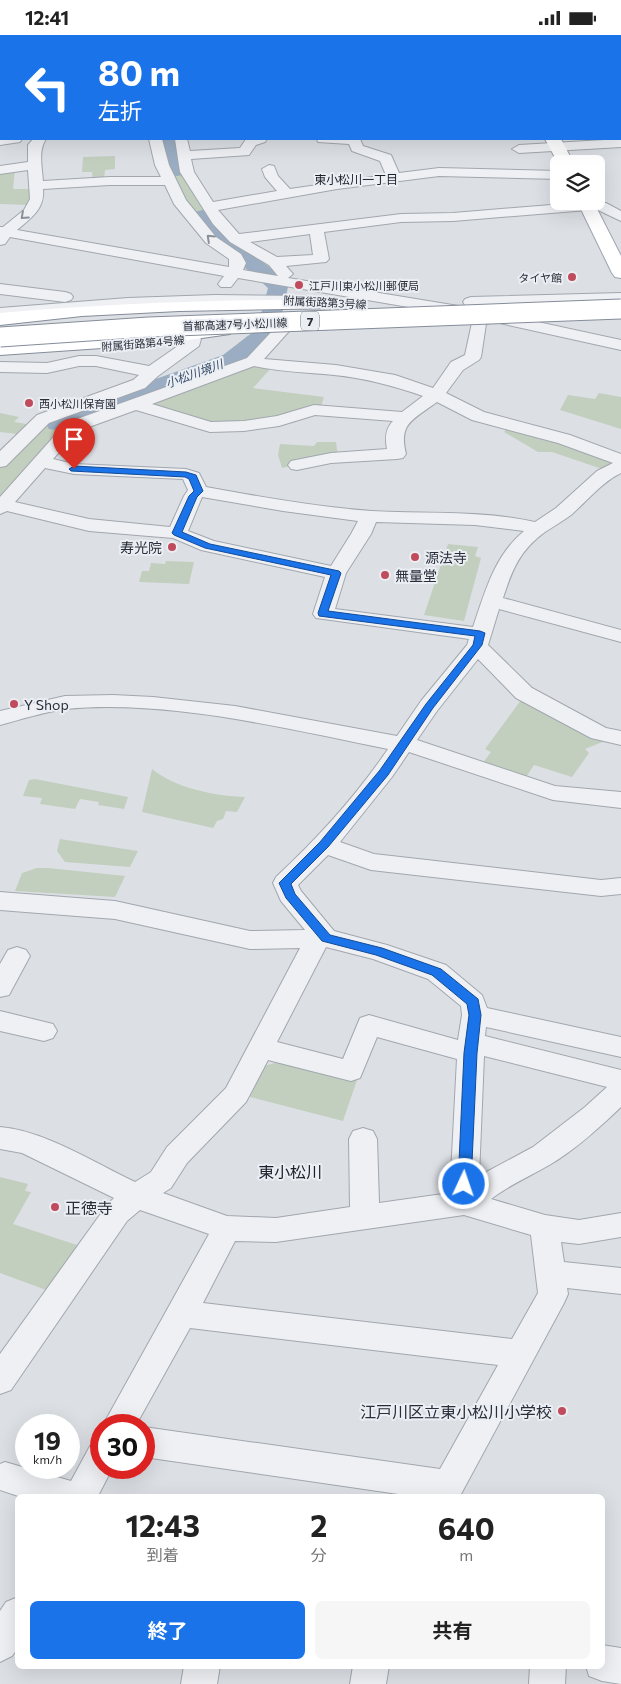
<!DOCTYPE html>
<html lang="ja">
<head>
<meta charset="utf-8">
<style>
	body { margin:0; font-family:Commissioner,"Noto Sans JP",sans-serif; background:#f6f6f6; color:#222; height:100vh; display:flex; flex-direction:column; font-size:19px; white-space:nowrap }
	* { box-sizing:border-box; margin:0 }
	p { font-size:16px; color:#767676 }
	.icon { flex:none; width:28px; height:28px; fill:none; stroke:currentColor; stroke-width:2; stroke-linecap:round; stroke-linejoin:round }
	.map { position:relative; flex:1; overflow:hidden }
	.details { position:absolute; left:15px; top:1459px; width:590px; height:175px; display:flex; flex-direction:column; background:#fff; border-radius:8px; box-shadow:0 5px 20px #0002 }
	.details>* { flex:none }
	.top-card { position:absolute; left:0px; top:0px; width:621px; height:105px; box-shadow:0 5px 20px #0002; background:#1a73e8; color:#fff; overflow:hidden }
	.fabs { position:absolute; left:550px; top:120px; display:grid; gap:10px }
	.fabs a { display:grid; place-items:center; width:55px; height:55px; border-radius:8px; background:#fff; box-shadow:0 5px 20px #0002; font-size:25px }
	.speed { position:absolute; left:15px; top:1379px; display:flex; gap:10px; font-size:25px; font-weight:700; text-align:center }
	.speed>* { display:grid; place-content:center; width:65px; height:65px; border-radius:50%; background:#fff; box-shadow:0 5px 20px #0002; line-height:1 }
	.speed small { font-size:12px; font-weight:400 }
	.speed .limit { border:8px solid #d22; background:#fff; color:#111 }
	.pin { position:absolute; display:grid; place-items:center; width:42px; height:42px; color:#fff; margin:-51px -21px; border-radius:50% 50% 50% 0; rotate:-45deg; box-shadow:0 0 5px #0007 }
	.pin .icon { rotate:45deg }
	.me { position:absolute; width:55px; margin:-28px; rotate:3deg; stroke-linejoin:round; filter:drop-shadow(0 0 4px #0008) }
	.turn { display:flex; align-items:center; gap:18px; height:105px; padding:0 15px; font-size:22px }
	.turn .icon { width:65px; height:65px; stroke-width:2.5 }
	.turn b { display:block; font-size:35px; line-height:42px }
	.eta { display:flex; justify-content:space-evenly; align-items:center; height:85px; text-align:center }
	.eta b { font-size:30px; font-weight:700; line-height:35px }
	.cta { display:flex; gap:10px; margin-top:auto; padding:10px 15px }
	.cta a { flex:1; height:58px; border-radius:8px; background:#1a73e8; color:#fff; font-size:20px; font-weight:700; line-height:58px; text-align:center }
	.cta a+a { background:#f6f6f6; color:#222 }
	.status { display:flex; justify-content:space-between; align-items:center; height:35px; padding:0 25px; background:#fff; direction:ltr }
	.status svg { height:14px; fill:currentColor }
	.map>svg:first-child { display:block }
	.green { fill:#c2cebe }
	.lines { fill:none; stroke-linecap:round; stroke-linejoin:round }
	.river { fill:#9aadc2; fill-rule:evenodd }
	.minor-casing { stroke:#a2a7ae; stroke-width:2 }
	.major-casing { stroke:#9da4af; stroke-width:2 }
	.highway-casing { stroke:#858d9a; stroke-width:2 }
	.minor { fill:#eef0f4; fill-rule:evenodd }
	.major { fill:#fff; fill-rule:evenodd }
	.highway { fill:#fff; fill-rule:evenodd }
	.highway-bridge-casing { stroke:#858d9a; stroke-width:21; stroke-linecap:butt }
	.highway-bridge { stroke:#fff; stroke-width:19 }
	.oneway { stroke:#8b8f97 }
	.route { fill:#1a73e8; stroke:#114b97 }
	.poi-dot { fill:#c04b5c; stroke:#ebeef3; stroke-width:2 }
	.labels { text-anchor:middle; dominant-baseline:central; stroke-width:4; stroke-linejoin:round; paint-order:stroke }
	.far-poi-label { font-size:11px; fill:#282e3a; stroke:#ebeef3; text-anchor:start }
	.far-street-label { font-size:11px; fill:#282e3a; stroke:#ebeef3 }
	.far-neighbourhood-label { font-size:12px; fill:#1a1f2a; stroke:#ebeef3 }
	.shield { fill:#ebeef3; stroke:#626872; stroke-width:1 }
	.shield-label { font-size:12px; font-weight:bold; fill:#282e3a }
	.far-water-label { font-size:12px; font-style:italic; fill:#364c69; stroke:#ebeef3 }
	.poi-label { font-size:14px; fill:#282e3a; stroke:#ebeef3; text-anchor:start }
	.quarter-label { font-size:16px; fill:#1a1f2a; stroke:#ebeef3 }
	.near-poi-label { font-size:16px; fill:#282e3a; stroke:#ebeef3; text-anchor:start }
</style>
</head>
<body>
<div class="status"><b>12:41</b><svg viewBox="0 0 49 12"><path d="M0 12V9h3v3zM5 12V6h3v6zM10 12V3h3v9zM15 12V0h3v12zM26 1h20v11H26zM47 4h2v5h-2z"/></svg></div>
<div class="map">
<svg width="621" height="1649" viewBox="0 0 621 1649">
	<rect width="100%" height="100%" fill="#dce0e5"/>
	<g class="green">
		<polygon points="160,104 177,104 183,133 204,173 286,242 250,236 242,224 210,202 189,175 165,130"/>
		<polygon points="115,121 115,134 105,135 104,144 93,145 92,137 82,137 83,122"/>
		<polygon points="15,134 13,154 30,154 28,170 0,169 0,136"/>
		<polygon points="274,300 252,324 70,391 0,465 0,433 48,384 225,321 247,301"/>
		<polygon points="254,327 272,332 253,353 324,362 321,372 277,383 214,388 146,368"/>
		<polygon points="599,358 621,362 621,394 560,375 568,360 595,364"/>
		<polygon points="0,378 19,382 14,387 27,389 17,399 0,397"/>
		<polygon points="508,392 563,407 618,427 602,434 552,417 538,417 504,397"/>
		<polygon points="317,407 336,407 338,421 282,433 278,420 280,409 314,411"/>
		<polygon points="448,509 478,512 475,521 481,523 464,586 424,580"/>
		<polygon points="166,526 194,527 189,549 139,547 142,536 149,536 151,528 165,529"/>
		<polygon points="524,661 605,706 585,714 589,718 572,742 534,730 525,744 482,729 491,717 485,714"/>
		<path d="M152 734C175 753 215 761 245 762L237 777 226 776 223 784 217 786 213 793 142 777Z"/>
		<polygon points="35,744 128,762 124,774 98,770 99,767 80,764 75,774 40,769 42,763 23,761 29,745"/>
		<polygon points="60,804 138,816 130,832 65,827 57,816"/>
		<polygon points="37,833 48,833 125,841 115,862 15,856 22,838"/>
		<polygon points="278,1027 357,1045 343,1086 250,1062 264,1031"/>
		<polygon points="0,1142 28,1149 25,1156 31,1157 13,1189 77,1210 87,1197 92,1199 52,1255 46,1255 0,1238"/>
	</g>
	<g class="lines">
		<g class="river">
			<polygon points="161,104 179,104 186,136 183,140 177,141 171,140 168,136"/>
			<path d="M202 175C212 178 217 188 224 196 243 216 272 229 288 252L278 297 274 301 239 330 82 386C71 391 62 397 49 394L46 389 49 384 66 376 223 320 257 294 268 253C242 228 213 211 193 181L195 177Z"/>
		</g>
		<g class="minor-casing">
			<g id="minor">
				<polygon points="270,0 282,0 283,1 271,1"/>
				<rect x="410" y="0" width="12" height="1"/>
				<polygon points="571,0 583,0 584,1 572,1"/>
				<polygon points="0,9 1,10 1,18 0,17"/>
				<rect x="620" y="42" width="1" height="8"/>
				<rect x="0" y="75" width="1" height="8"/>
				<rect x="620" y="82" width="1" height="10"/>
				<polygon points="0,102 1,104 22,104 20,107 0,110"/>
				<path d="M33 104H46C38 116 42 132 43 146L110 142H161L155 130 149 104H162L169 130 186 165 216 202 241 219 246 228 243 235 278 241 269 230 230 207 213 189 180 137 175 104H187L190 116 240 113 246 104H267L265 107 256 110 249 120 191 124 194 137 213 167 277 156 265 142 262 134 269 130 274 131 278 141 290 154 386 140 380 126 352 116 349 109 318 107 317 104H360L363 111 391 120 399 138 439 133 559 136V144L439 141 337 154 218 175 239 199 401 179 453 178 588 167 606 168 621 176V186L598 175H588L453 186 401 187 324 197 329 224 326 227 286 231 293 239 288 243 495 277 499 276 506 280 621 305V315L495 287 486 289 481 322 479 325 463 335 446 358 484 377 570 400 621 419V438C601 448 588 465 571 480 563 486 554 491 545 497 520 515 512 535 503 563L621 595V607L499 574 488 610 532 653 606 693 621 696V710L591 703 516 663 478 624 437 676 417 705 555 751 621 757V773L553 765 409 717 392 742 340 807 374 819 601 845 621 843V859L601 861 371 835 328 820 298 850 301 856 334 896 387 910 446 930 482 960 487 973 621 1002V1022L486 992 485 1001 621 1035V1072C600 1092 576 1114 551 1129 531 1141 509 1150 491 1164L545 1180 579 1185 621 1178V1202L579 1209 561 1207 564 1227 621 1233V1259L567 1253 568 1259 564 1268 460 1461H412L144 1422V1392L440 1434 498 1330 190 1293 136 1390H103L209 1199 140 1175 127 1186 11 1355 0 1359V1319L107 1170 114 1163 22 1118 0 1114V1092C43 1095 95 1128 135 1147L151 1137 167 1112 226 1053 300 913 250 914 115 884 0 875V857L115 866 250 896 305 895 281 866 273 848 276 842C318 803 356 761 388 714 289 694 167 664 66 674 44 677 22 684 0 690V676L65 661 113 660 153 662 235 671 397 701 421 666 467 610 469 604 316 583 313 579 325 542 201 515 173 503 89 496 7 476 0 479V462L66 388 247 323 277 291H289L291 294 264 324 336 330 395 340 433 353 451 327 465 320 473 283 238 243 231 252H221L218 249 224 241 10 202 5 209 0 210V192H3L24 175 30 164 28 135 0 139V131L28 127V110ZM110 150H165L174 169 206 208 229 224V232L17 195C31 183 45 174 43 154ZM310 199 313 220 277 222 250 207ZM254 331C281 337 307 337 334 340 365 343 394 351 423 361L402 377 314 370 277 381 244 386 211 387 152 369ZM437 367 472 385 558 408 613 428 597 436 556 473 535 487C481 475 426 479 372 476 316 472 261 462 206 452L199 438 186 434 74 429 53 424 78 396 136 375 210 397 244 396 279 391 315 380 393 386C385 394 385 404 387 414L331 418 291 426 288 430 291 434 297 435 331 428 397 424 403 423 406 419C398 388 414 384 437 367ZM45 433 74 439 183 444 188 455 184 461 170 492 89 484 15 467ZM202 462 283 476 358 486 351 499 331 531 214 506 188 496ZM376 487 475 490 524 496C494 521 485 557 473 592L335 574 346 538 371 499ZM326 912 373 924 428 944 461 971 462 980 458 1005 369 980 360 983 343 1024 277 1007ZM377 1002 457 1024 450 1158 379 1168 377 1104 373 1096 363 1093 353 1096 349 1104 350 1172 276 1183 227 1181 163 1158 171 1153 187 1128 246 1067 268 1025 351 1046 360 1043ZM484 1021 607 1052 585 1072 533 1112 479 1141ZM464 1180 531 1200 538 1258 512 1304 203 1268 235 1206 276 1207Z"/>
				<polygon points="621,104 621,112 519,118 512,114 519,110"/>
				<polygon points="0,249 65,257 71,259 73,262 71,265 65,267 0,259"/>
				<polygon points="621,258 621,268 471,272 465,270 463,267 465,264 471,262"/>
				<polygon points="215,260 308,261 314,263 316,266 314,269 308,271 215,270 128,273 0,283 0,273 128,263"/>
				<polygon points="193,299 199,301 201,304 199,311 158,341 145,353 49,388 6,431 0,432 0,416 37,380 133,345 139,340 96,331 79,331 47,338 0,337 0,327 47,328 79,321 96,321 149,331 185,306 187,301"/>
				<polygon points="17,912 26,915 30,921 9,960 0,962 0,929 8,915"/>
				<polygon points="0,976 53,989 57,996 53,1003 44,1006 0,996"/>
				<polygon points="101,1407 101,1432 113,1432 98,1461 18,1461 0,1455 0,1429 5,1427 71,1446 90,1411"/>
				<polygon points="18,1562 18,1613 12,1621 0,1627 0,1576 6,1567"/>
				<polygon points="602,1610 621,1613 621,1649 602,1646 589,1641 586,1631 602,1631"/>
				<polygon points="184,1631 220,1631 217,1649 181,1649"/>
				<polygon points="353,1631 389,1631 386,1649 350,1649"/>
				<polygon points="530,1631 566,1631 565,1649 529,1649"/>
			</g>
		</g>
		<g class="major-casing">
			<g id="major">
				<polygon points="545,104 561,104 574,129 559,130"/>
				<polygon points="577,166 593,166 621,221 621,243 615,242 612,238"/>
			</g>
		</g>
		<g class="highway-casing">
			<g id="highway">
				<rect x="0" y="66" width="1" height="8"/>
				<path d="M335 264 341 265 344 269 341 273 179 276 82 281 0 290V278C112 268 223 265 335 264Z"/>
				<polygon points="223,289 230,291 232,295 230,299 160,309 0,320 0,308 160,297"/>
			</g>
		</g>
		<use href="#minor" class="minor"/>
		<use href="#major" class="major"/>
		<use href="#highway" class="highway"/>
		<g class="highway-bridge-casing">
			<polyline id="highway-bridge" points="0,302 149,292 621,274"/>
		</g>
		<use href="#highway-bridge" class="highway-bridge"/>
	</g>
	<defs><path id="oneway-chevron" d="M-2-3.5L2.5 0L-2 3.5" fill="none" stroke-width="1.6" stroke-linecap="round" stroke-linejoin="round" transform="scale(1.25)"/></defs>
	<g class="oneway">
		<use href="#oneway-chevron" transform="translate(24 181) rotate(138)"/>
		<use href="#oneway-chevron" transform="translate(210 203) rotate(-137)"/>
	</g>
	<polygon class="route" points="74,431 186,437 196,440 203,456 197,462 182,497 210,509 339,536 341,538 328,576 480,596 485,598 482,610 433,673 388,740 328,812 291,849 295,859 330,900 382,913 441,934 478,964 481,980 477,1018 471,1149 469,1153 464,1154 460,1153 458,1149 464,1018 469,980 467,969 432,940 376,920 322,906 286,863 279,848 320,807 380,735 426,669 473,610 475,601 319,581 318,578 331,540 205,513 174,500 172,498 189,461 194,456 189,444 185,442 71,436 69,434"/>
	<g class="poi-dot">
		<circle cx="572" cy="242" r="5"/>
		<circle cx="299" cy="250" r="5"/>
		<circle cx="29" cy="368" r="5"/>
		<circle cx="172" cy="512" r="5"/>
		<circle cx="415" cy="522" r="5"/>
		<circle cx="385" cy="540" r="5"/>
		<circle cx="14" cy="669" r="5"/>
		<circle cx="55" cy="1172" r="5"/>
		<circle cx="562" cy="1376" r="5"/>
	</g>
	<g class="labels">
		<g class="far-poi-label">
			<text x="562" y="242" text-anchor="end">タイヤ館</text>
			<text x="309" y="250">江戸川東小松川郵便局</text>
			<text x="39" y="368">西小松川保育園</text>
		</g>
		<g class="far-street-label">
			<text transform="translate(325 267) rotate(3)">附属街路第3号線</text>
			<text transform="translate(235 289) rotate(-2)">首都高速7号小松川線</text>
			<text transform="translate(143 308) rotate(-5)">附属街路第4号線</text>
		</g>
		<g class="far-neighbourhood-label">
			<text x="356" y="144">東小松川一丁目</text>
		</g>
		<rect class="shield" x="301" y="276.5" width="18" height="19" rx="4"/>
		<g class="shield-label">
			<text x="310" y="286">7</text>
		</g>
		<g class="far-water-label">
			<text transform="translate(194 338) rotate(-20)">小松川境川</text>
		</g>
		<g class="poi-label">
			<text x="162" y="512" text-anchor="end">寿光院</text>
			<text x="425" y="522">源法寺</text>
			<text x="395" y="540">無量堂</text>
			<text x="24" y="669">Y Shop</text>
		</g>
		<g class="quarter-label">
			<text x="290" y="1136">東小松川</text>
		</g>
		<g class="near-poi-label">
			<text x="65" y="1172">正徳寺</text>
			<text x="552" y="1376" text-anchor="end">江戸川区立東小松川小学校</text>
		</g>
	</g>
</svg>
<div class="fabs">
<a><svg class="icon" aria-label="layers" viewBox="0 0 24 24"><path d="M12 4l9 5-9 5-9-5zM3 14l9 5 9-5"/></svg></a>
</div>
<div class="speed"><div>19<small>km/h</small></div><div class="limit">30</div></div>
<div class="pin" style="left:74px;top:434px;background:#d93025"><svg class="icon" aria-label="arrive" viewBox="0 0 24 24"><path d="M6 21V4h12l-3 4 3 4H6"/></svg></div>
<svg class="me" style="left:464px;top:1149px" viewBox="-20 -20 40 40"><circle r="17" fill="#1a73e8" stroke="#fff" stroke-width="3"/><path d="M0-11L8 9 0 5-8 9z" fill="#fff"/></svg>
<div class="top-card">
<div class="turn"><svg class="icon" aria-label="left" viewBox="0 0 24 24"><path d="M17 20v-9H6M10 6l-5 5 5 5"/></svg><div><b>80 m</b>左折</div></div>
</div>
<section class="details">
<div class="eta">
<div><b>12:43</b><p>到着</p></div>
<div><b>2</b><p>分</p></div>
<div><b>640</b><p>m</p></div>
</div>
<div class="cta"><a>終了</a><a>共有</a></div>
</section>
</div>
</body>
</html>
